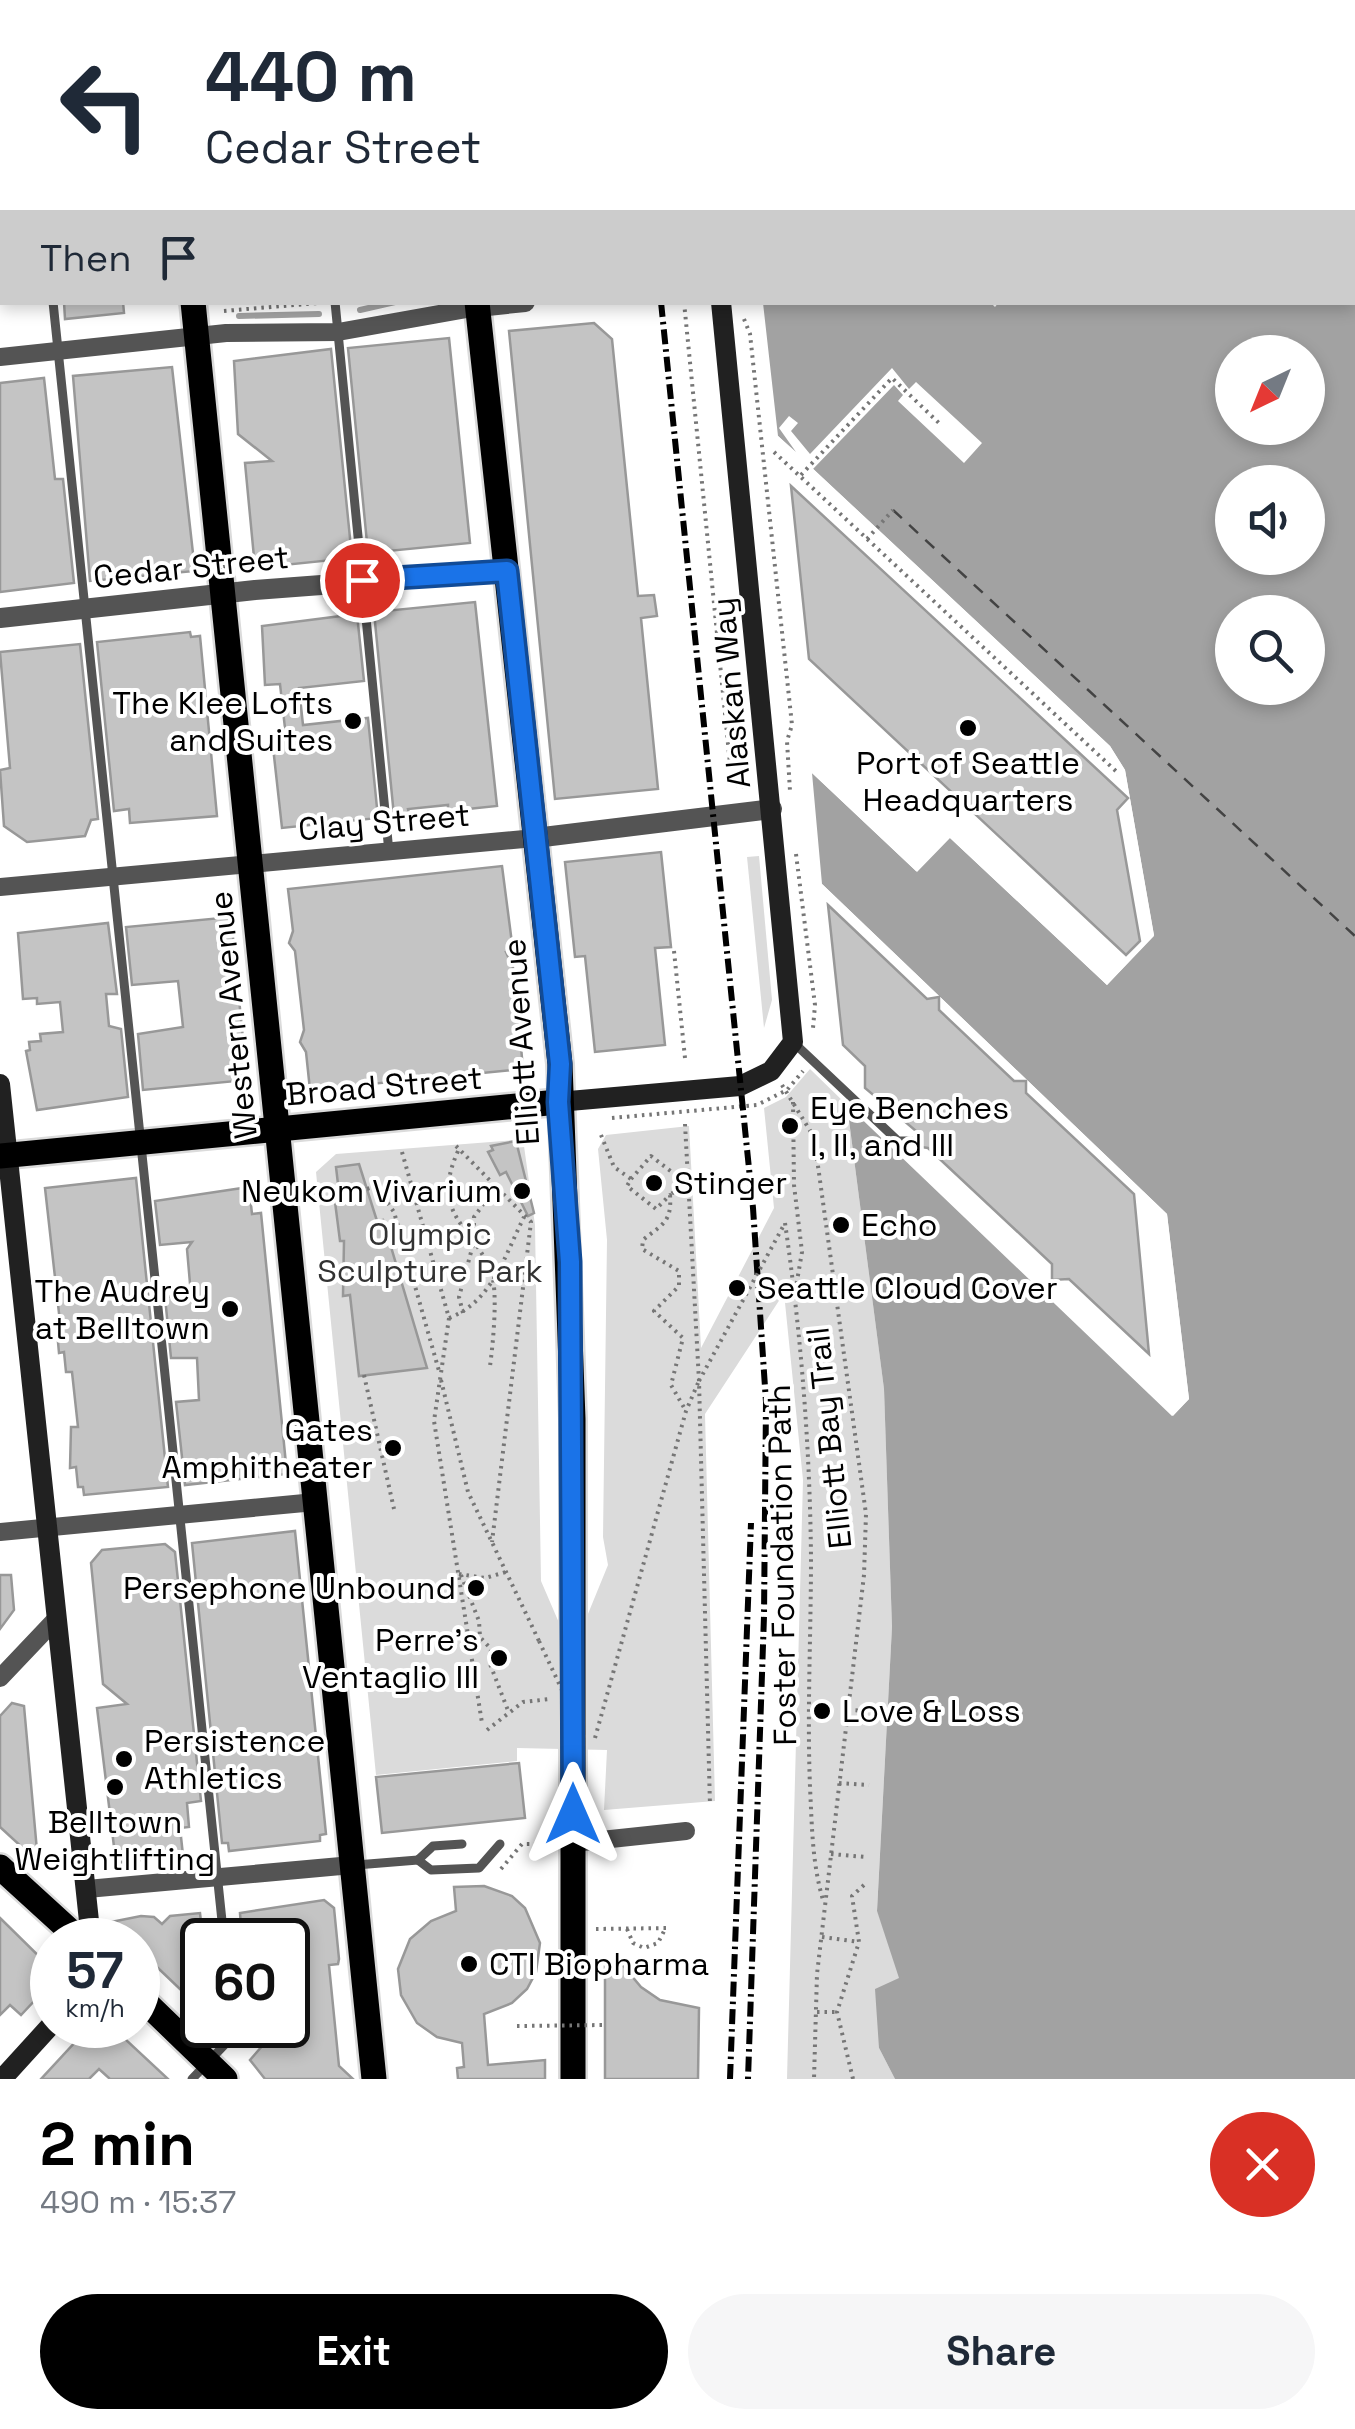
<!DOCTYPE html>
<html lang="en">
<head>
<meta charset="utf-8">
<style>
	body { margin:0; font-family:"Space Grotesk",sans-serif; background:#f6f6f7; color:#1f2937; height:100vh; display:flex; flex-direction:column; font-size:38px; white-space:nowrap }
	* { box-sizing:border-box; margin:0 }
	p { font-size:32px; color:#747a83 }
	.icon { flex:none; width:55px; height:55px; fill:none; stroke:currentColor; stroke-width:2; stroke-linecap:round; stroke-linejoin:round }
	.map { position:relative; height:2079px; overflow:hidden }
	.drawer { display:flex; flex-direction:column; background:#fff; flex:1 }
	.drawer>* { flex:none }
	.banner { position:absolute; left:0px; top:0px; width:1355px; height:305px; box-shadow:0 5px 15px #0003; background:#fff; color:#1f2937; overflow:hidden }
	.needle { width:65px; rotate:223deg }
	.tools { position:absolute; left:1215px; top:335px; display:grid; gap:20px }
	.tools a { display:grid; place-items:center; width:110px; height:110px; border-radius:50%; background:#fff; box-shadow:0 5px 15px #0003; font-size:50px }
	.speed { position:absolute; left:30px; top:1918px; display:flex; gap:20px; font-size:50px; font-weight:700; text-align:center }
	.speed>* { display:grid; place-content:center; width:130px; height:130px; border-radius:50%; background:#fff; box-shadow:0 5px 15px #0003; line-height:1 }
	.speed small { font-size:25px; font-weight:400 }
	.speed .limit { border:5px solid #111; border-radius:15px; background:#fff; color:#111 }
	.pin { position:absolute; display:grid; place-items:center; width:85px; height:85px; color:#fff; margin:-42px; border:5px solid #fff; border-radius:50%; box-shadow:0 2px 10px #0007 }
	.me { position:absolute; width:110px; margin:-55px; rotate:0deg; stroke-linejoin:round; filter:drop-shadow(0 0 8px #0008) }
	.turn { display:flex; align-items:center; gap:35px; height:210px; padding:0 40px; font-size:45px }
	.turn .icon { width:130px; height:130px; stroke-width:2.5 }
	.turn b { display:block; font-size:70px; line-height:85px }
	.then { display:flex; align-items:center; height:95px; padding:0 40px; background:#0003; gap:20px; font-size:38px }
	.round { display:grid; place-items:center; flex:none; width:105px; height:105px; border-radius:52px; background:#f6f6f7 }
	.summary { display:flex; align-items:center; justify-content:space-between; height:170px; padding:0 40px }
	h1 { font-size:60px; font-weight:700; line-height:75px; color:#000 }
	.primary-button { display:flex; gap:20px; margin-top:auto; padding:20px 40px }
	.primary-button a { flex:1; height:115px; border-radius:60px; background:#000; color:#fff; font-size:40px; font-weight:700; line-height:115px; text-align:center }
	.primary-button a+a { background:#f6f6f7; color:#1f2937 }
	.map>svg:first-child { display:block }
	.green { fill:#dbdbdb }
	.water { fill:#a2a2a2; fill-rule:evenodd }
	.pier { fill:#fff }
	.lines { fill:none; stroke-linecap:round; stroke-linejoin:round }
	.stream { stroke:#a2a2a2; stroke-width:6 }
	.ferry { stroke:#434343; stroke-width:2.5; stroke-dasharray:12 10; stroke-linecap:butt }
	.building { fill:#c4c4c4; stroke:#989898; stroke-width:2.5 }
	.primary-casing { stroke:#dbdbdb; stroke-width:30 }
	.path { stroke:#767676; stroke-width:4; stroke-dasharray:2.5 5; stroke-linecap:butt }
	.service { stroke:#545454; stroke-width:9 }
	.minor { stroke:#545454; stroke-width:18 }
	.tertiary { stroke:#545454; stroke-width:20 }
	.secondary { stroke:#212121; stroke-width:20 }
	.primary { stroke:#000; stroke-width:25 }
	.rail { stroke:#000; stroke-width:6; stroke-dasharray:15 5 2.5 5; stroke-linecap:butt }
	.path-bridge { stroke:#767676; stroke-width:4; stroke-dasharray:2.5 5; stroke-linecap:butt }
	.route-casing { stroke:#114b97; stroke-width:25 }
	.route { stroke:#1a73e8; stroke-width:18 }
	.poi-dot { fill:#000; stroke:#fff; stroke-width:4 }
	.labels { text-anchor:middle; dominant-baseline:central; stroke-width:8; stroke-linejoin:round; paint-order:stroke }
	.street-label { font-size:32px; fill:#000; stroke:#fff }
	.poi-label { font-size:32px; fill:#000; stroke:#fff; text-anchor:start }
	.park-label { font-size:32px; fill:#323232; stroke:#fff }
</style>
</head>
<body>
<div class="map">
<svg width="1355" height="2079" viewBox="0 0 1355 2079">
	<rect width="100%" height="100%" fill="#fff"/>
	<g class="green">
		<polygon points="759,856 772,1000 764,1028 747,857"/>
		<polygon points="810,1069 847,1105 884,1389 892,1627 877,1910 900,1978 879,2048 895,2079 787,2079 803,1480 784,1293 705,1414 715,1801 604,1810 607,1750 517,1748 517,1761 376,1775 316,1172 336,1154 515,1140 524,1146 535,1225 541,1581 572,1653 608,1565 603,1537 607,1240 598,1149 606,1135 689,1126 701,1348 774,1208 764,1108 786,1097"/>
	</g>
	<path class="water" d="M910 0H1355V2079H895L879 2048 875 1989 899 1978 877 1911 892 1627 884 1389 847 1105 1172 1416 1189 1399 1167 1214 822 884 812 773 916 871 949 837 1107 985 1154 935 1125 770 1110 746 778 436 763 303 990 302 995 307 999 302H1352V2ZM1232 352H1308V428H1232ZM1232 482H1308V558H1232ZM1232 612H1308V688H1232Z"/>
	<g class="pier">
		<polygon points="892,368 909,389 916,382 982,443 964,463 898,401 903,395 894,385 813,469 1110,746 1125,770 1154,936 1107,985 950,838 917,872 812,773 812,768 916,865 946,834 952,833 1106,978 1149,934 1121,771 1107,749 778,443 778,436 796,452 779,428 789,416 798,423 791,431 810,454"/>
		<polygon points="822,884 1167,1214 1189,1399 1173,1416 846,1100 1173,1409 1184,1398 1163,1216 823,892"/>
	</g>
	<g class="lines">
		<g class="stream">
			<polyline points="360,310 395,302"/>
			<polyline points="239,316 319,314"/>
		</g>
		<polyline class="ferry" points="893,510 1355,936"/>
	</g>
	<g class="building">
		<polygon points="64,302 123,302 124,313 65,319"/>
		<polygon points="594,323 612,339 638,596 654,595 657,616 641,618 658,789 555,799 509,331"/>
		<polygon points="449,338 470,543 368,553 348,348"/>
		<polygon points="331,349 352,558 255,568 245,463 272,461 238,434 234,361"/>
		<polygon points="172,367 195,571 90,581 73,376"/>
		<polygon points="44,378 55,479 63,479 74,583 0,592 0,383"/>
		<polygon points="791,486 1128,798 1117,810 1140,941 1126,955 809,659"/>
		<polygon points="475,602 497,806 448,811 448,805 408,809 409,814 394,816 374,612"/>
		<polygon points="357,614 364,681 299,688 303,725 368,718 378,818 282,828 272,738 286,737 280,684 265,685 262,626"/>
		<polygon points="190,632 191,637 200,636 217,816 130,823 129,809 114,811 97,642"/>
		<polygon points="80,644 98,819 91,820 85,836 27,842 4,826 0,770 10,768 0,652"/>
		<polygon points="661,852 671,947 655,948 665,1045 595,1052 585,956 575,957 565,862"/>
		<polygon points="502,866 513,951 506,952 514,970 523,1069 310,1090 306,1052 300,1042 304,1030 295,951 289,943 293,931 288,889"/>
		<polygon points="828,905 927,999 939,997 939,1010 1014,1081 1026,1081 1026,1093 1134,1194 1149,1354 1069,1279 1052,1280 1052,1264 928,1148 921,1147 922,1136 865,1088 865,1066 843,1045"/>
		<polygon points="231,917 247,1080 143,1090 138,1034 183,1027 178,981 132,985 126,927"/>
		<polygon points="108,923 117,994 106,994 109,1026 121,1029 128,1097 37,1110 26,1051 30,1050 29,1042 41,1041 40,1034 63,1032 60,1002 37,1004 37,998 23,999 18,933"/>
		<polygon points="516,1141 534,1213 528,1216 506,1172 500,1175 488,1152 493,1150 491,1146"/>
		<polygon points="359,1164 377,1221 383,1220 427,1368 359,1376 350,1295 343,1296 344,1241 340,1241 335,1202 340,1201 336,1167"/>
		<polygon points="136,1178 168,1487 84,1495 83,1487 78,1487 76,1467 70,1468 71,1427 78,1427 72,1372 66,1372 64,1352 59,1353 57,1331 61,1331 45,1188"/>
		<polygon points="249,1187 252,1214 261,1213 287,1474 185,1485 176,1402 199,1400 197,1358 171,1358 165,1297 191,1295 187,1249 192,1242 160,1245 155,1201"/>
		<polygon points="295,1531 326,1834 320,1835 320,1841 229,1851 228,1843 222,1843 192,1543"/>
		<polygon points="165,1544 175,1552 201,1801 187,1803 189,1827 180,1828 183,1855 116,1863 97,1708 127,1704 103,1684 91,1563 102,1550"/>
		<polygon points="0,1575 11,1575 14,1610 0,1629"/>
		<polygon points="12,1703 24,1706 38,1862 0,1827 0,1716"/>
		<polygon points="519,1763 525,1818 382,1833 376,1777"/>
		<polygon points="484,1886 512,1896 525,1908 540,1943 536,1972 527,1989 512,2003 484,2014 488,2065 545,2060 545,2079 458,2079 457,2068 464,2067 462,2043 437,2037 417,2023 401,1995 398,1969 410,1939 431,1921 456,1911 454,1887"/>
		<polygon points="324,1900 334,1908 339,1959 338,1964 329,1965 339,2066 353,2079 265,2079 250,2060 270,2037 269,2025 288,2025 288,1940 242,1940 240,1913"/>
		<polygon points="200,1913 203,1940 202,2010 138,1949 138,1940 130,1940 111,1922 141,1916 154,1917 162,1924 170,1916"/>
		<polygon points="0,1918 52,1969 52,1982 21,2015 10,2005 0,2015"/>
		<polygon points="605,1962 620,1962 641,1987 660,2000 699,2008 698,2079 605,2079"/>
		<polygon points="91,2025 110,2025 168,2079 110,2079 99,2069 89,2079 41,2079"/>
	</g>
	<g class="lines">
		<g class="primary-casing">
			<g id="primary">
				<polyline points="163,0 163,2"/>
				<polyline points="441,0 442,2"/>
				<polyline points="193,302 374,2079"/>
				<polyline points="477,302 560,1064 573,1419 573,2079"/>
				<polyline points="0,1156 558,1102"/>
				<polyline points="0,1867 80,1940"/>
				<polyline points="138,1995 225,2079"/>
			</g>
		</g>
		<g class="path">
			<polyline points="697,0 697,2"/>
			<polyline points="684,302 732,784 748,788"/>
			<polyline points="224,311 318,303"/>
			<polyline points="744,319 750,334 792,725 787,741 790,791"/>
			<polyline points="774,452 1119,774"/>
			<polyline points="801,475 892,378 940,424"/>
			<polyline points="867,539 893,510"/>
			<polyline points="796,854 815,1005 813,1028"/>
			<polyline points="674,951 685,1058"/>
			<polyline points="782,1085 814,1137 866,1514 864,1575 817,1974 814,2079"/>
			<polyline points="793,1102 794,1185 802,1252 796,1287"/>
			<polyline points="612,1118 757,1105 787,1090 803,1071"/>
			<polyline points="685,1124 699,1381 710,1806"/>
			<path d="M601 1135 614 1167 631 1179 627 1186 656 1209 670 1195C672 1223 662 1224 643 1240L642 1249 679 1271V1286L654 1311 683 1338 671 1385 686 1411"/>
			<polyline points="456,1146 531,1222 492,1542"/>
			<path d="M458 1151C427 1220 480 1227 493 1280 497 1301 493 1344 490 1366"/>
			<polyline points="402,1152 449,1318 434,1421 482,1723"/>
			<polyline points="631,1179 651,1156 686,1183 670,1195"/>
			<polyline points="367,1189 376,1186 394,1212 439,1371"/>
			<polyline points="314,1193 339,1191"/>
			<path d="M785 1223C801 1333 810 1447 811 1558 811 1635 807 1710 810 1787 812 1826 812 1863 823 1900"/>
			<polyline points="463,1313 459,1297 474,1241 474,1217 496,1187"/>
			<path d="M449 1318C492 1302 505 1255 524 1217"/>
			<polyline points="364,1375 394,1509"/>
			<polyline points="441,1380 468,1492 539,1641"/>
			<polyline points="459,1574 485,1578 506,1572"/>
			<polyline points="461,1575 479,1621 480,1637 491,1649 490,1664 509,1713"/>
			<polyline points="848,1710 871,1711"/>
			<polyline points="487,1730 523,1702 550,1699"/>
			<polyline points="595,1738 686,1411 698,1383"/>
			<polyline points="839,1783 869,1785"/>
			<polyline points="831,1854 866,1857"/>
			<polyline points="501,1869 522,1844 548,1844"/>
			<polyline points="596,1929 669,1928"/>
			<polyline points="627,1929 633,1943 644,1948 658,1943 665,1929"/>
			<polyline points="822,1937 859,1942"/>
			<polyline points="817,2012 837,2012"/>
			<polyline points="853,2079 837,2012 859,1942 852,1896 864,1885"/>
		</g>
		<g class="service">
			<polyline points="24,0 24,2"/>
			<polyline points="305,0 306,2"/>
			<polyline points="53,302 224,1940"/>
			<polyline points="335,302 389,852"/>
			<polyline points="793,1042 898,1141 916,1141"/>
			<polyline points="418,1860 431,1870 479,1868 500,1844"/>
			<polyline points="418,1860 433,1846 462,1844"/>
			<polyline points="356,1865 418,1860"/>
			<polyline points="192,2079 231,2038 230,2025"/>
		</g>
		<g class="minor">
			<polyline points="0,357 226,333 338,332 478,307"/>
			<polyline points="0,887 535,838"/>
			<polyline points="0,1532 315,1502"/>
			<polyline points="0,1678 57,1618"/>
			<polyline points="573,1843 686,1831"/>
			<polyline points="87,1889 352,1865"/>
		</g>
		<g class="tertiary">
			<polyline points="0,89 2,88"/>
			<polyline points="478,307 525,302"/>
			<polyline points="0,618 255,590 507,571"/>
			<polyline points="535,838 772,809"/>
		</g>
		<g class="secondary">
			<polyline points="673,0 674,2"/>
			<polyline points="0,1084 91,1940"/>
			<polyline points="558,1102 740,1086 771,1071 793,1042 721,302"/>
			<polyline points="2,2079 52,2024"/>
		</g>
		<use href="#primary" class="primary"/>
		<g class="rail">
			<polyline points="622,0 622,2"/>
			<polyline points="661,302 753,1208 766,1402 764,1616 748,2079"/>
			<polyline points="730,2079 751,1523"/>
		</g>
		<g class="path-bridge">
			<polyline points="699,1381 785,1223"/>
			<polyline points="539,1641 584,1737 590,1739"/>
			<polyline points="517,2026 605,2025"/>
		</g>
	</g>
	<g class="lines">
		<g class="route-casing">
			<polyline id="route" points="362,580 507,571 560,1064 558,1102 570,1262 573,1814"/>
		</g>
		<use href="#route" class="route"/>
	</g>
	<g class="poi-dot">
		<circle cx="353" cy="721" r="10"/>
		<circle cx="968" cy="728" r="10"/>
		<circle cx="790" cy="1126" r="10"/>
		<circle cx="654" cy="1183" r="10"/>
		<circle cx="522" cy="1191" r="10"/>
		<circle cx="841" cy="1225" r="10"/>
		<circle cx="737" cy="1288" r="10"/>
		<circle cx="230" cy="1309" r="10"/>
		<circle cx="393" cy="1448" r="10"/>
		<circle cx="476" cy="1588" r="10"/>
		<circle cx="499" cy="1658" r="10"/>
		<circle cx="822" cy="1711" r="10"/>
		<circle cx="124" cy="1759" r="10"/>
		<circle cx="115" cy="1787" r="10"/>
		<circle cx="469" cy="1964" r="10"/>
	</g>
	<g class="labels">
		<g class="street-label">
			<text transform="translate(191 567) rotate(-6)">Cedar Street</text>
			<text transform="translate(731 693) rotate(-95)">Alaskan Way</text>
			<text transform="translate(384 822) rotate(-5)">Clay Street</text>
			<text transform="translate(233 1015) rotate(-96)">Western Avenue</text>
			<text transform="translate(521 1042) rotate(-94)">Elliott Avenue</text>
			<text transform="translate(384 1086) rotate(-5)">Broad Street</text>
			<text transform="translate(829 1438) rotate(-96)">Elliott Bay Trail</text>
			<text transform="translate(782 1565) rotate(-91)">Foster Foundation Path</text>
		</g>
		<g class="poi-label">
			<text x="333" y="703" text-anchor="end">The Klee Lofts<tspan x="333" dy="37">and Suites</tspan></text>
			<text x="968" y="763" text-anchor="middle">Port of Seattle<tspan x="968" dy="37">Headquarters</tspan></text>
			<text x="810" y="1108">Eye Benches<tspan x="810" dy="37">I, II, and III</tspan></text>
			<text x="674" y="1183">Stinger</text>
			<text x="502" y="1191" text-anchor="end">Neukom Vivarium</text>
			<text x="861" y="1225">Echo</text>
			<text x="757" y="1288">Seattle Cloud Cover</text>
			<text x="210" y="1291" text-anchor="end">The Audrey<tspan x="210" dy="37">at Belltown</tspan></text>
			<text x="373" y="1430" text-anchor="end">Gates<tspan x="373" dy="37">Amphitheater</tspan></text>
			<text x="456" y="1588" text-anchor="end">Persephone Unbound</text>
			<text x="479" y="1640" text-anchor="end">Perre’s<tspan x="479" dy="37">Ventaglio III</tspan></text>
			<text x="842" y="1711">Love &amp; Loss</text>
			<text x="144" y="1741">Persistence<tspan x="144" dy="37">Athletics</tspan></text>
			<text x="115" y="1822" text-anchor="middle">Belltown<tspan x="115" dy="37">Weightlifting</tspan></text>
			<text x="489" y="1964">CTI Biopharma</text>
		</g>
		<g class="park-label">
			<text x="430" y="1234">Olympic<tspan x="430" dy="37">Sculpture Park</tspan></text>
		</g>
	</g>
</svg>
<div class="tools">
<a><svg class="needle" viewBox="-14 -14 28 28"><path d="M0-13l5 13h-10z" fill="#e53935"/><path d="M0 13l5-13h-10z" fill="#747a83"/></svg></a>
<a><svg class="icon" aria-label="sound" viewBox="0 0 24 24"><path d="M4 9h4l5-4v14l-5-4H4zM17 9q2 3 0 6"/></svg></a>
<a><svg class="icon" aria-label="search" viewBox="0 0 24 24"><circle cx="10" cy="10" r="6"/><path d="M15 15l6 6"/></svg></a>
</div>
<div class="speed"><div>57<small>km/h</small></div><div class="limit">60</div></div>
<div class="pin" style="left:362px;top:580px;background:#d93025"><svg class="icon" aria-label="arrive" viewBox="0 0 24 24"><path d="M6 21V4h12l-3 4 3 4H6"/></svg></div>
<svg class="me" style="left:573px;top:1814px" viewBox="-20 -20 40 40"><path d="M0-17L14 15 0 8-14 15z" fill="#1a73e8" stroke="#fff" stroke-width="4"/></svg>
<div class="banner">
<div class="turn"><svg class="icon" aria-label="left" viewBox="0 0 24 24"><path d="M17 20v-9H6M10 6l-5 5 5 5"/></svg><div><b>440 m</b>Cedar Street</div></div>
<div class="then">Then<svg class="icon" aria-label="arrive" viewBox="0 0 24 24"><path d="M6 21V4h12l-3 4 3 4H6"/></svg></div>
</div>
</div>
<section class="drawer">
<div class="summary"><div><h1>2 min</h1><p>490 m · 15:37</p></div><a class="round" style="background:#d93025;color:#fff"><svg class="icon" aria-label="close" viewBox="0 0 24 24"><path d="M6 6l12 12M18 6L6 18"/></svg></a></div>
<div class="primary-button"><a>Exit</a><a>Share</a></div>
</section>
</body>
</html>
